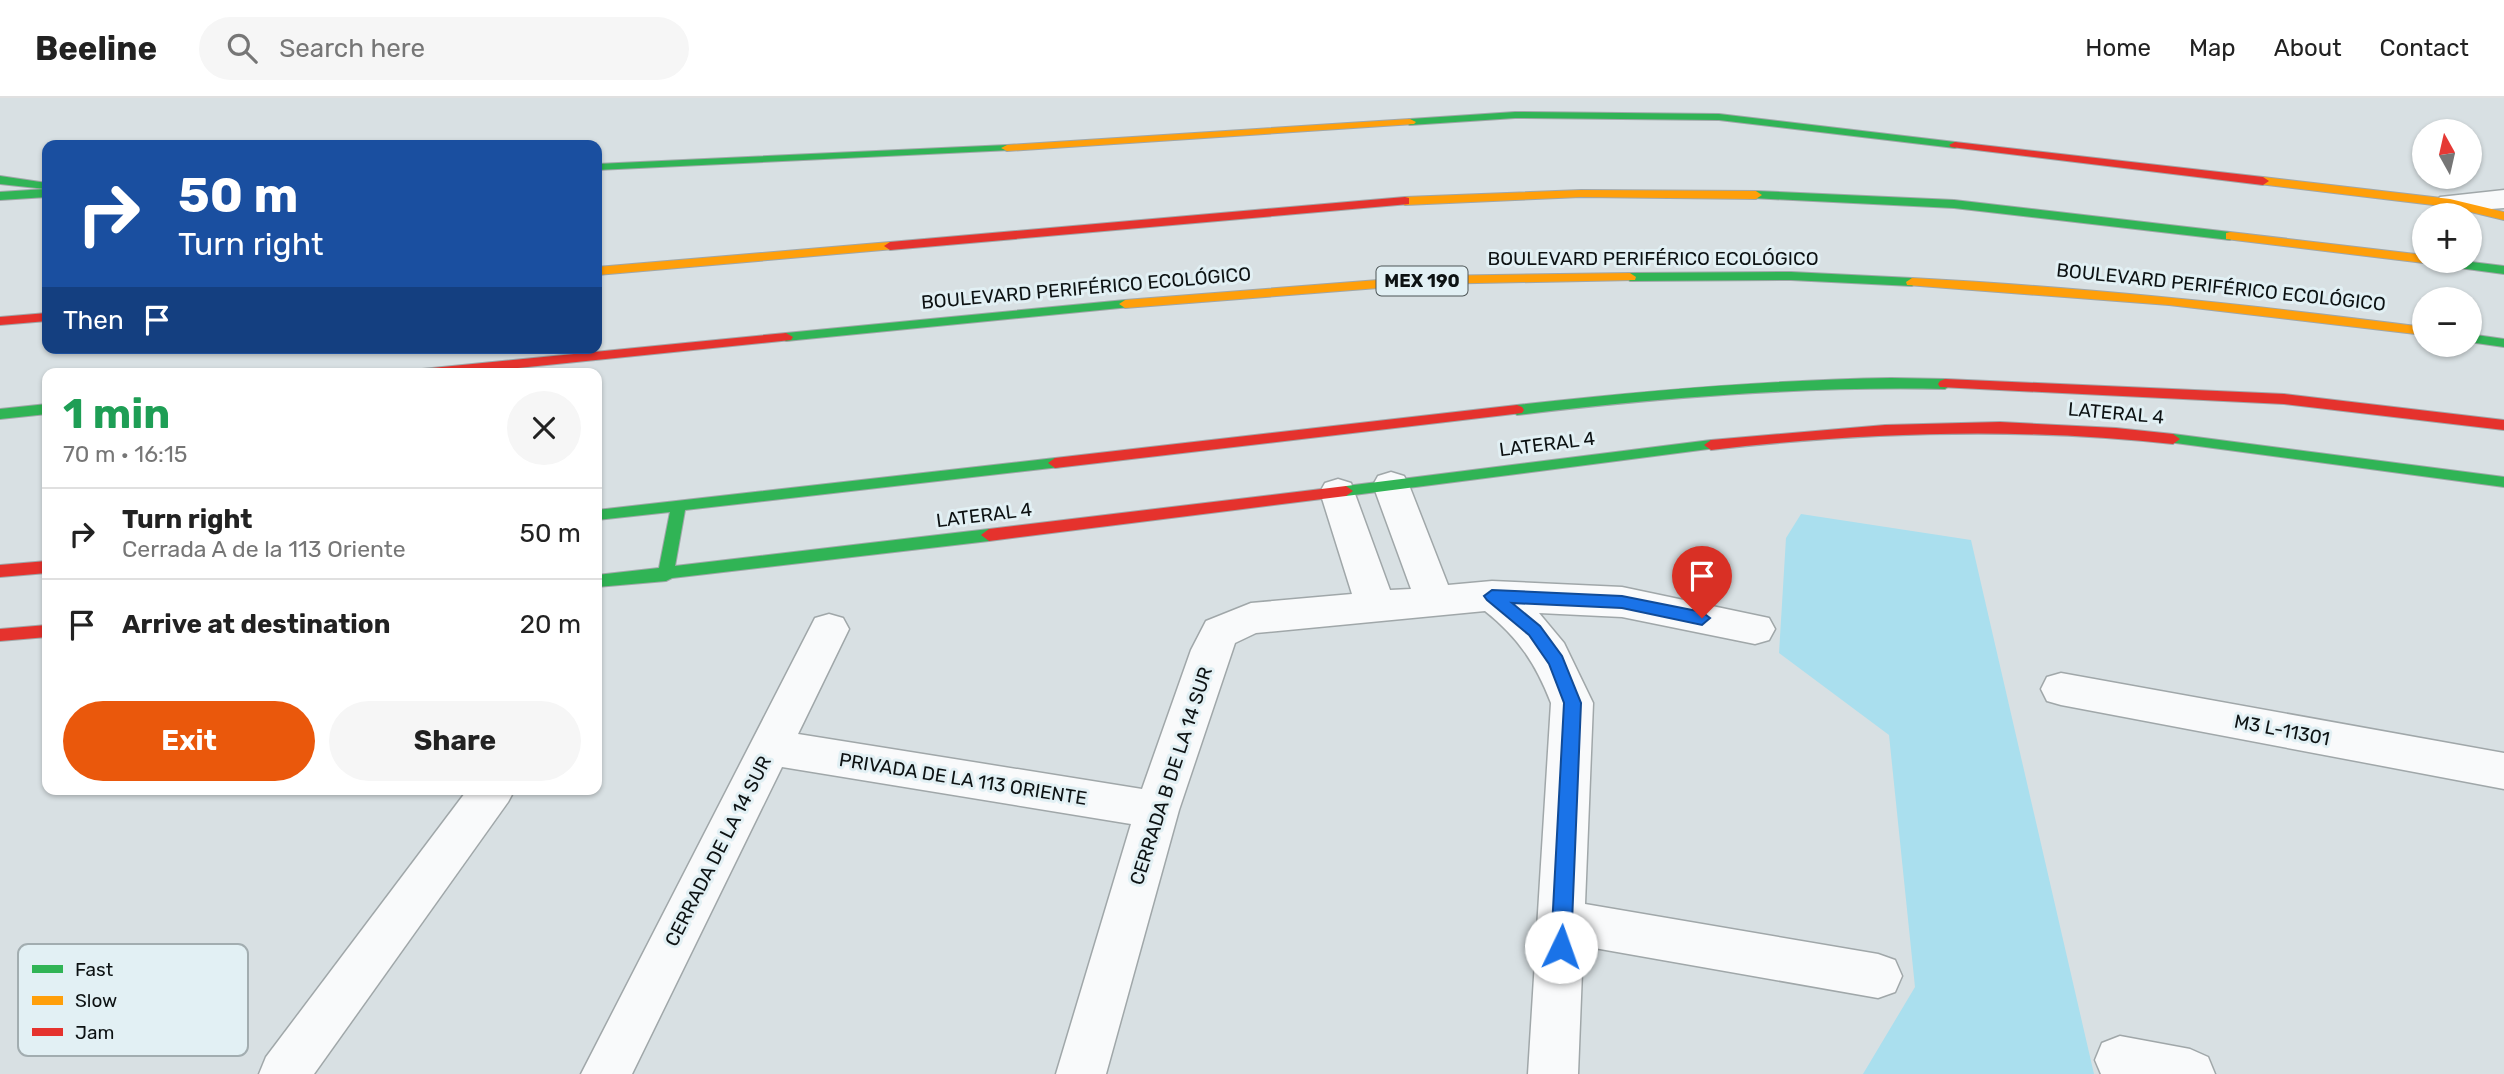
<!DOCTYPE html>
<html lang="en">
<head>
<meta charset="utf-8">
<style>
	body { margin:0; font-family:Rubik,sans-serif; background:#f6f6f6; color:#222; height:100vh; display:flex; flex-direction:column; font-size:26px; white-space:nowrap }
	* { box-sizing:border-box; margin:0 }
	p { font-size:23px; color:#767676 }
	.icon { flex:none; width:38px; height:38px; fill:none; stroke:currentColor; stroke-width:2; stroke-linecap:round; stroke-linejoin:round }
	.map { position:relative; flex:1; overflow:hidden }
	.drawer { position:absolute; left:42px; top:270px; width:560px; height:427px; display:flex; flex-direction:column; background:#fff; border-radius:14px; box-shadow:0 2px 5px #0004 }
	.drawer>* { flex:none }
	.top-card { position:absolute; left:42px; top:42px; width:560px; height:214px; border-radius:14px; box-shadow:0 2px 5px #0004; background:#1a4fa0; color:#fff; overflow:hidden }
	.needle { width:46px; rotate:352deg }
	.tools { position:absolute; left:2412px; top:21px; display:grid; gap:14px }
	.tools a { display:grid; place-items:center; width:70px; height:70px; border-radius:50%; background:#fff; box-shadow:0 2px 5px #0004; font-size:35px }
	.pin { position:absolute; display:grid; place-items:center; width:60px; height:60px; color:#fff; margin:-72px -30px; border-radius:50% 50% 50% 0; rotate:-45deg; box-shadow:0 0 7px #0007 }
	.pin .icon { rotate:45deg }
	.me { position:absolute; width:77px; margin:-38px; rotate:3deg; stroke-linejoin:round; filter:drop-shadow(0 0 5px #0008) }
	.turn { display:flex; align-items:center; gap:24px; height:147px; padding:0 21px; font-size:32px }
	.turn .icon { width:91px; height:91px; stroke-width:2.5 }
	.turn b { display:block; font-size:49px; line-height:60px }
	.then { display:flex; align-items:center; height:66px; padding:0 21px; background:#0003; gap:14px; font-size:26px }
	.round { display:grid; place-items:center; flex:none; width:74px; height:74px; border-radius:37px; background:#f6f6f6 }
	.head { display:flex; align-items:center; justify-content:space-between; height:119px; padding:0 21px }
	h1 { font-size:42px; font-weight:700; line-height:52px; color:#1e9e55 }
	.button { display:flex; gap:14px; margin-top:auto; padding:14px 21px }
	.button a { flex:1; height:80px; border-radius:42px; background:#ea580c; color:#fff; font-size:28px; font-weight:700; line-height:80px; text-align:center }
	.button a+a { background:#f6f6f6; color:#222 }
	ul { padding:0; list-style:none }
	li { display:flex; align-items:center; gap:21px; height:91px; padding:0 21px; border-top:2px solid #e0e0e0 }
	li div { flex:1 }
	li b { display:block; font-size:26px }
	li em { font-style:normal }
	header { display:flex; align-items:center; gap:42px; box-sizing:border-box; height:98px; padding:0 35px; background:#fff; border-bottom:2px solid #e0e0e0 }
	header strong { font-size:33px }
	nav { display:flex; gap:38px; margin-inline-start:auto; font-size:24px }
	.search { width:490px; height:63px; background:#f6f6f6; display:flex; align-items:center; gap:18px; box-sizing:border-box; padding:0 24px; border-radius:38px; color:#767676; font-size:26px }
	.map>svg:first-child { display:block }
	.green { fill:#aadfee }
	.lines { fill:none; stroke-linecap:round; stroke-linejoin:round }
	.street-casing { stroke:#a0a7a9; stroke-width:3 }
	.fast-casing { stroke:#a0a7a9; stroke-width:2 }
	.slow-casing { stroke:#a0a7a9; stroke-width:2 }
	.jam-casing { stroke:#a0a7a9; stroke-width:2 }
	.street { fill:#f9fafb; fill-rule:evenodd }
	.fast { fill:#30b455; fill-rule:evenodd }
	.slow { fill:#ff9f0a; fill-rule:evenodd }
	.jam { fill:#e5322d; fill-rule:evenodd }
	.route { fill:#1a73e8; stroke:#114b97; stroke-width:2 }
	.labels { text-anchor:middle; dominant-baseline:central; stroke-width:6; stroke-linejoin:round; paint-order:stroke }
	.shield { fill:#e2f0f4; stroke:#4d5556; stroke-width:2 }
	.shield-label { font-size:18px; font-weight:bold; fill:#0d1213 }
	.street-label { font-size:19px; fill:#0d1213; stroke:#e2f0f4 }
	.key { fill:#e2f0f4; stroke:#a2adb0; stroke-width:2 }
	.key-label { font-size:19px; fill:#0d1213 }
</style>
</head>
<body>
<header>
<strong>Beeline</strong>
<div class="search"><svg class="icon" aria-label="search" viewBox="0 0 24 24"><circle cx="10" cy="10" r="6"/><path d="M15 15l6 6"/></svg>Search here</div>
<nav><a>Home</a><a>Map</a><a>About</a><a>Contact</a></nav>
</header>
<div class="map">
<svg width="2504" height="976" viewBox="0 0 2504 976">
	<rect width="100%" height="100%" fill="#d8e0e3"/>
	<polygon class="green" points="1801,416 1971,442 2094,976 1863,976 1915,889 1889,637 1779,555 1786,440"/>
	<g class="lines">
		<g class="street-casing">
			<g id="street">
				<polygon points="2504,92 2504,110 2450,114 2440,111 2435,105 2440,99"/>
				<path d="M1391 374 1404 378 1409 387 1448 487 1492 483 1622 489 1769 520 1775 531 1769 542 1755 546 1622 519 1539 515 1564 545 1593 605 1585 806 1878 856 1895 862 1902 878 1895 894 1878 900 1583 848 1578 976H1528L1551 605C1536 566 1518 539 1485 513L1256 535 1235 545 1179 712 1106 976H1056L1131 726 782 669 632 976H581L815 520 829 516 843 520 849 531 798 636 1142 691 1191 552 1206 523 1251 505 1352 496 1320 394 1325 385 1338 381 1351 385 1390 492 1411 491 1373 387 1378 378Z"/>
				<polygon points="2061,575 2504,655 2504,691 2061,607 2047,603 2041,591 2047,579"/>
				<polygon points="468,691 515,691 508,704 314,976 259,976 266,959"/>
				<polygon points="2120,938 2190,951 2208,959 2215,976 2101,976 2095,962 2102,945"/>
			</g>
		</g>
		<g class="fast-casing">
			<g id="fast">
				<polygon points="1515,14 1719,16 1955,44 1961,47 1955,50 1719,22 1515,20 1410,27 1404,24 1410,21"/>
				<polygon points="1007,47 1011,48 1011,52 597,72 597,66"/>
				<polygon points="0,78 47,85 47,99 0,102 0,94 46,91 0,86"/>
				<polygon points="1756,93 1954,102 2230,134 2236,138 2230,142 1954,110 1752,100 1750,97"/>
				<polygon points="2431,163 2463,163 2504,168 2504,176 2437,167"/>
				<polygon points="1791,174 1912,180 1918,184 1912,188 1791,182 1630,183 1624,179 1630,175"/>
				<polygon points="1125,202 1131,206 1130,209 786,243 779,239 786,235"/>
				<polygon points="2469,236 2504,241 2504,249 2469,244"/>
				<path d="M1891 280 1945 281 1952 286 1945 291C1801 288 1660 300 1517 317L1510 312 1517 307C1642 293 1766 282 1891 280Z"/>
				<polygon points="47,306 47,316 0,321 0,311"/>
				<polygon points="2173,336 2504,379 2504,389 2168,344 2166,341"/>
				<polygon points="1711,342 1718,347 1716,350 1346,398 1339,393 1346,388"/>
				<polygon points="1055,360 1062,365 1060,369 685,412 675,468 989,431 997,437 989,443 672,480 666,483 597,489 597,477 659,470 670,414 597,422 597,412"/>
			</g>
		</g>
		<g class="slow-casing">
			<g id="slow">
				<polygon points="1410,21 1416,24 1414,26 1007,53 1001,50 1007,47"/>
				<polygon points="2263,79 2450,101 2504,114 2504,122 2450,109 2259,86 2257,83"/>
				<polygon points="1581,92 1756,93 1762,97 1756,101 1581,99 1405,107 1399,103 1405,99"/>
				<polygon points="2230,134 2424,157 2424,163 2429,163 2424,165 2226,141 2226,135"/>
				<polygon points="890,144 894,145 894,151 597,177 597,169"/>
				<polygon points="1630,175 1636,179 1635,182 1429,186 1125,210 1119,206 1125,202 1429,178"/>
				<path d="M1912 180C2083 189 2254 207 2424 229V237L2169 207 1907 187 1906 184Z"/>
			</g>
		</g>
		<g class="jam-casing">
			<g id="jam">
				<polygon points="1955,44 2263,79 2269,83 2263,87 1951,49 1949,47"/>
				<polygon points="1405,99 1409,100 1409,106 890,152 884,148 890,144"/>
				<polygon points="47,215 47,223 0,227 0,219"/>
				<polygon points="786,235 793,239 791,242 469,275 415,275 422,271"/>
				<polygon points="1945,281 2284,296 2504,322 2504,332 2284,306 1940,289 1938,286 1940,283"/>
				<polygon points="1517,307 1522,309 1524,312 1522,315 1055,370 1048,365 1055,360"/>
				<path d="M2000 324 2116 330 2173 336 2180 341 2173 346C2018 329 1866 334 1711 352L1704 347 1711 342 1885 327Z"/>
				<polygon points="1346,388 1353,393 1346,398 989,443 981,437 989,431"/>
				<polygon points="47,463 47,475 0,479 0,467"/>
				<polygon points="47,527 47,539 0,543 0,531"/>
			</g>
		</g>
		<use href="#street" class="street"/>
		<use href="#fast" class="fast"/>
		<use href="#slow" class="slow"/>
		<use href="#jam" class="jam"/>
	</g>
	<polygon class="route" points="1492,492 1622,498 1702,514 1710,520 1702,527 1622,510 1512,505 1540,528 1562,558 1581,605 1571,849 1568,855 1561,858 1554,855 1551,849 1564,605 1549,566 1529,537 1487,502 1484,498"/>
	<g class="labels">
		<rect class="shield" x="1376.5" y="168.5" width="91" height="29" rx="5"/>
		<g class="shield-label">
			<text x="1422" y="183">MEX 190</text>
		</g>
		<g class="street-label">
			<text x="1653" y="160">BOULEVARD PERIFÉRICO ECOLÓGICO</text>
			<text transform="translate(2221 189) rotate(6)">BOULEVARD PERIFÉRICO ECOLÓGICO</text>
			<text transform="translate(1086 190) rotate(-5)">BOULEVARD PERIFÉRICO ECOLÓGICO</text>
			<text transform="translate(2116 315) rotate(5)">LATERAL 4</text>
			<text transform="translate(1547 346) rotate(-7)">LATERAL 4</text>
			<text transform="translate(984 417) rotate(-7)">LATERAL 4</text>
			<text transform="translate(2282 632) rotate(11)">M3 L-11301</text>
			<text transform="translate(1171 678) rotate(-72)">CERRADA B DE LA 14 SUR</text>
			<text transform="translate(963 681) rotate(9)">PRIVADA DE LA 113 ORIENTE</text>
			<text transform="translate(718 753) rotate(-63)">CERRADA DE LA 14 SUR</text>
		</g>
	</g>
	<rect x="18" y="846" width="230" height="112" rx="10" class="key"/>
	<rect x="32" y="867" width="31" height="8" fill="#30b455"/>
	<rect x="32" y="898" width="31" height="9" fill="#ff9f0a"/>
	<rect x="32" y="930" width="31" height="8" fill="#e5322d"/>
	<g class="key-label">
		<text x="75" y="878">Fast</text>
		<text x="75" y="909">Slow</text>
		<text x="75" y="941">Jam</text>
	</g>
</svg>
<div class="tools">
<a><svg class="needle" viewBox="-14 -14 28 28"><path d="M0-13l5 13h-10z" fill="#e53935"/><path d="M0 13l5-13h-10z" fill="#767676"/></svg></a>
<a>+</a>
<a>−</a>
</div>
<div class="pin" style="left:1702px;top:520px;background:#d93025"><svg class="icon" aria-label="arrive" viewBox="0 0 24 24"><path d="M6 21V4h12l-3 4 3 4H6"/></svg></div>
<svg class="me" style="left:1561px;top:849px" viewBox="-20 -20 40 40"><circle r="19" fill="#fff"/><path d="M0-13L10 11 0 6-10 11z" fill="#1a73e8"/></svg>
<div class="top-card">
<div class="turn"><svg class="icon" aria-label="right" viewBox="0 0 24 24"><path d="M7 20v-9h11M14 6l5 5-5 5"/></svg><div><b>50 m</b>Turn right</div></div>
<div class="then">Then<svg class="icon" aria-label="arrive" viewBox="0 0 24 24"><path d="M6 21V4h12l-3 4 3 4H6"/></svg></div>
</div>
<section class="drawer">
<div class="head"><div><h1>1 min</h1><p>70 m · 16:15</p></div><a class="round"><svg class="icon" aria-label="close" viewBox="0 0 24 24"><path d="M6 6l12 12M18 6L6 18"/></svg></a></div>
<ul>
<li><svg class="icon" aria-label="right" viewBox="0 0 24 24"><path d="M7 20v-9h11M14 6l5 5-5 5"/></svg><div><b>Turn right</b><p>Cerrada A de la 113 Oriente</p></div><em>50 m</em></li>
<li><svg class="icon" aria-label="arrive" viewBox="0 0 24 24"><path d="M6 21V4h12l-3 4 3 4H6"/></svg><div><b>Arrive at destination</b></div><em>20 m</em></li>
</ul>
<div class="button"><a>Exit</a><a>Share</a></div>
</section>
</div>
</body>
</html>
